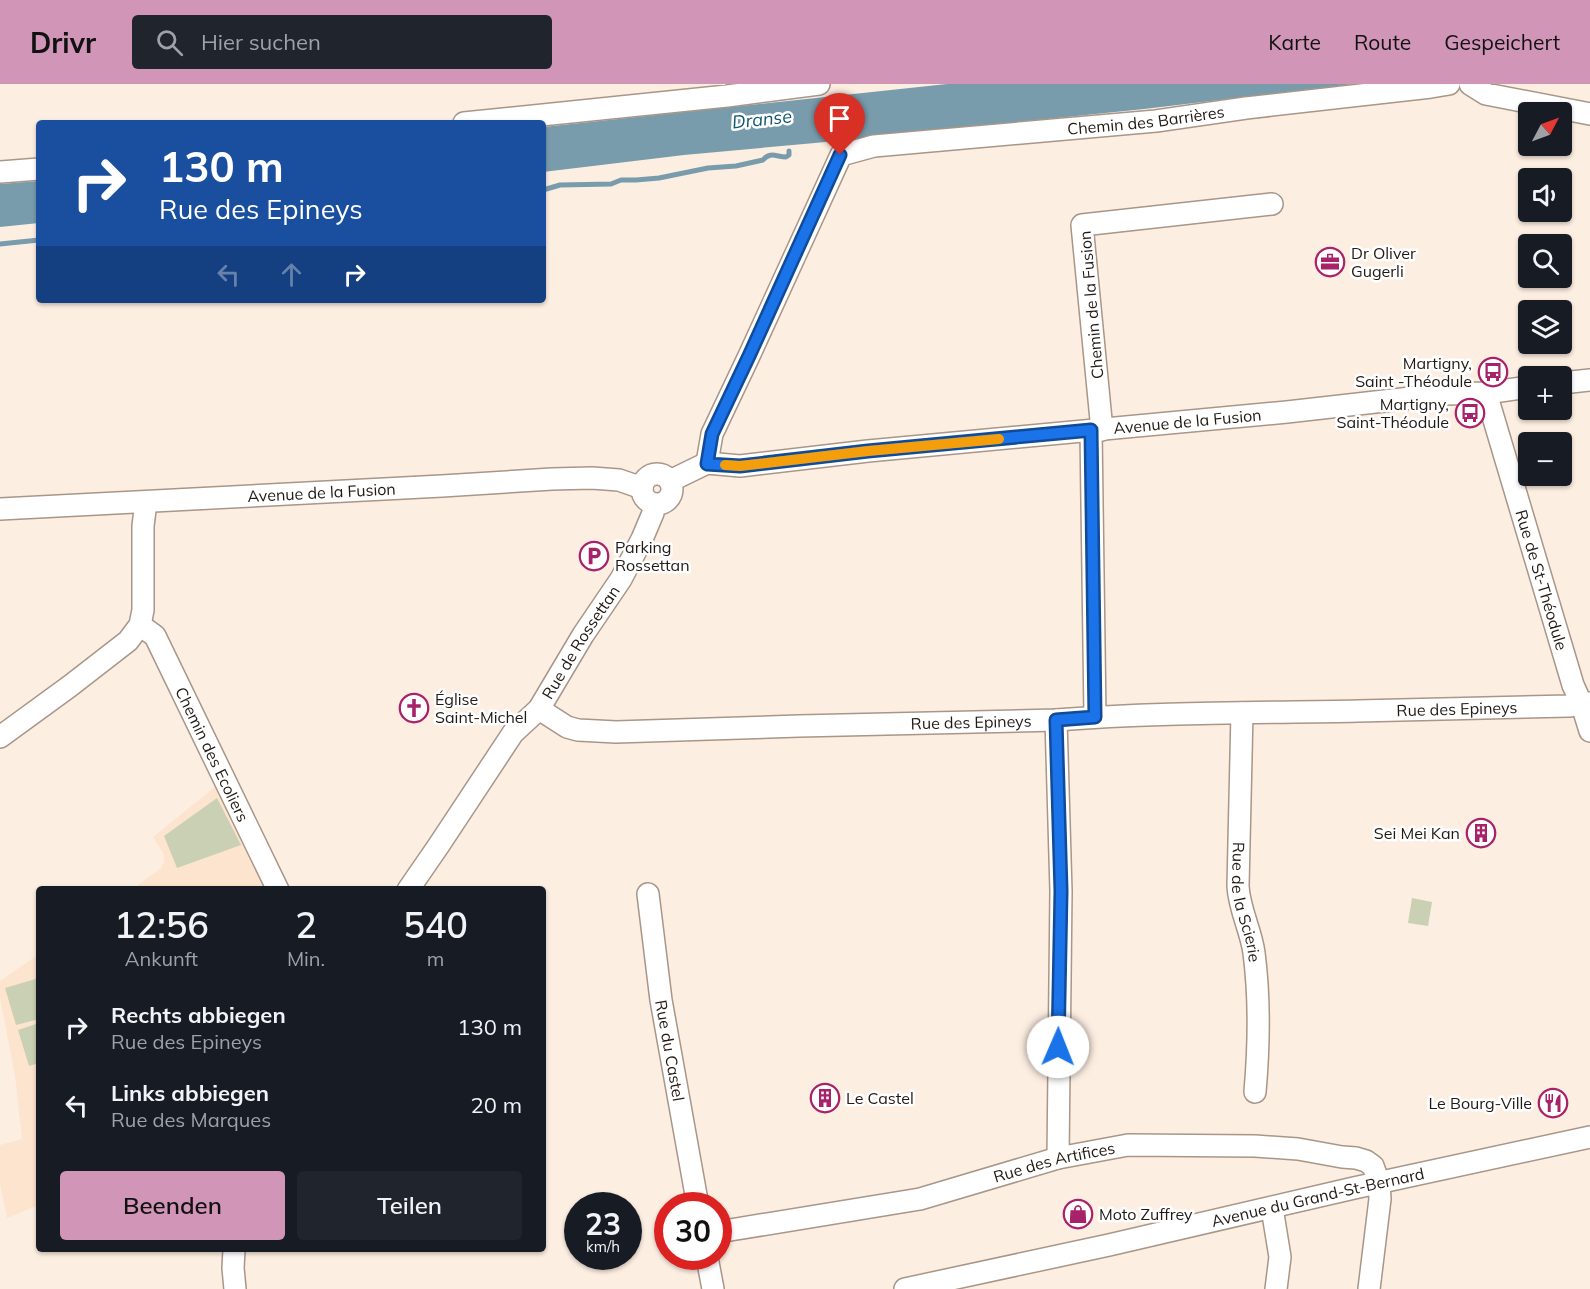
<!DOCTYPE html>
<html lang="de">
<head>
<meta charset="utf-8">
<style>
	body { margin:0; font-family:Mulish,sans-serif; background:#20242c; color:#f1f3f6; height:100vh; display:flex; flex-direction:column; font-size:22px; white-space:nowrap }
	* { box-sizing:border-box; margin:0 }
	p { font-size:20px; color:#9ea1a6 }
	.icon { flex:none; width:33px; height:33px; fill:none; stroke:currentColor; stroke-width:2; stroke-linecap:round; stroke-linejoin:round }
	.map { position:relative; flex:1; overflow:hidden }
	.panel { position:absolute; left:36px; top:802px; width:510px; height:366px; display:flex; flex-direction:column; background:#171b24; border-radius:6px; box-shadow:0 2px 4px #0004 }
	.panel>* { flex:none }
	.top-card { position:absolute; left:36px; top:36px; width:510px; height:183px; border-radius:6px; box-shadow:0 2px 4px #0004; background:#1a4fa0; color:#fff; overflow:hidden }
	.needle { width:39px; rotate:49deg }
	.controls { position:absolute; left:1518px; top:18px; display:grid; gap:12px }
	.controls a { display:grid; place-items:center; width:54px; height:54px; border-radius:6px; background:#171b24; box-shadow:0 2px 4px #0004; font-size:30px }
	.speed { position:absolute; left:564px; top:1108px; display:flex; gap:12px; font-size:30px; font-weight:700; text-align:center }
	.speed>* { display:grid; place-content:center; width:78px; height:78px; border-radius:50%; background:#171b24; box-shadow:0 2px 4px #0004; line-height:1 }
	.speed small { font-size:15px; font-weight:400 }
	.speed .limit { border:9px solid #d22; background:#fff; color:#111 }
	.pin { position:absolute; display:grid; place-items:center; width:51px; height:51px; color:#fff; margin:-62px -26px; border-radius:50% 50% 50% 0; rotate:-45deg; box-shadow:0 0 6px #0007 }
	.pin .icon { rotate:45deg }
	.me { position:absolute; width:66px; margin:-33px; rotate:1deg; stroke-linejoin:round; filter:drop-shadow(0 0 4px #0008) }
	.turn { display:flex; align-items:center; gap:21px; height:126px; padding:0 24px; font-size:27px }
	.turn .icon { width:78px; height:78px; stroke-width:2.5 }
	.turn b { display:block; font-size:42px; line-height:51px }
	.lanes { display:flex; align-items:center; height:57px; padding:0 24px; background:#0003; justify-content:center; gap:30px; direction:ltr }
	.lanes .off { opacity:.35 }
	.eta { display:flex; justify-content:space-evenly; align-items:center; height:102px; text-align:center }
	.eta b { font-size:36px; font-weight:600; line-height:42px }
	.button { display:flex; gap:12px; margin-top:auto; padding:12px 24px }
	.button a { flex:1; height:69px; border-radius:6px; background:#d095b7; color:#111; font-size:24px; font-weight:600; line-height:69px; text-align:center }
	.button a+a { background:#20242c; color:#f1f3f6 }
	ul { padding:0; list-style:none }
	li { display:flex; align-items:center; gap:18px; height:78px; padding:0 24px }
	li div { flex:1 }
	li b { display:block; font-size:22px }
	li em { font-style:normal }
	header { display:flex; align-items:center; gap:36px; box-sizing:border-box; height:84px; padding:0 30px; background:#d095b7; color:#111 }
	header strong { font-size:28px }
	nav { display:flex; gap:33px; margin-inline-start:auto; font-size:21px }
	.search { width:420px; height:54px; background:#20242c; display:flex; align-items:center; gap:15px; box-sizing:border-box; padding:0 21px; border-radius:6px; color:#9ea1a6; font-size:22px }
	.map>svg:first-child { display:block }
	.built { fill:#fde4cf }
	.green { fill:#cad0b3 }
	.water { fill:#799cad }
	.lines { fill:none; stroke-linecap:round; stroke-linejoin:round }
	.stream { stroke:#799cad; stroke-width:5 }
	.minor-casing { stroke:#a89688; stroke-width:24 }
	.minor { stroke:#fff; stroke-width:21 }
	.route-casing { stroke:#114b97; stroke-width:15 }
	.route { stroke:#1a73e8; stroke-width:10 }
	.slow { stroke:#f59e0b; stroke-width:10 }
	.labels { text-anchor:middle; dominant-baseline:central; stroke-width:5; stroke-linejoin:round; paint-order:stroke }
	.street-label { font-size:16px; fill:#201914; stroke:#fff }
	.poi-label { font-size:16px; fill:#201914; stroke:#fff; text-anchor:start }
	.water-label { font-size:18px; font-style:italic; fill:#125770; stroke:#fff }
</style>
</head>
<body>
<header>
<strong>Drivr</strong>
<div class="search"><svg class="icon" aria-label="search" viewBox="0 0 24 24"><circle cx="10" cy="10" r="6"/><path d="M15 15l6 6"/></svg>Hier suchen</div>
<nav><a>Karte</a><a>Route</a><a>Gespeichert</a></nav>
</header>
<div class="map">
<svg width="1590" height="1205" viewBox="0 0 1590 1205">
	<rect width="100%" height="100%" fill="#fdeee2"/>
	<g class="built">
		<polygon points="216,702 267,805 131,806 161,784 164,777 163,769 153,753"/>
		<polygon points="39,870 39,1121 7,1134 0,1100 0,1061 22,1055 15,992 0,914 0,897"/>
	</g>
	<g class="green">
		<polygon points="217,714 241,761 177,784 164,752"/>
		<polygon points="1412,814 1432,818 1428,842 1408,839"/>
		<polygon points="39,894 39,935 16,941 5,904"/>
		<polygon points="39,939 39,979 29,982 18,946"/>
	</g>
	<g class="water">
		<polygon points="947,0 1354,0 1144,25 815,59 684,71 543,88 543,43"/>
		<polygon points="39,97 39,139 0,143 0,100"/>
	</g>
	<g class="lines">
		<g class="stream">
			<path d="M543 106 560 101 611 100 621 96H636L659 94 708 84 736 82 763 76C770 67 777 73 786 73L789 71V67"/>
			<polyline points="0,160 39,156"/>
		</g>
		<g class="minor-casing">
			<g id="minor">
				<polyline points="1470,0 1486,10 1590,30"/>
				<polyline points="464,39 727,12 819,0"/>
				<polyline points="0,88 39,85"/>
				<polyline points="1562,299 1590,296"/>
				<path id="s1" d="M1486 309 1573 601 1582 621 1590 647"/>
				<polyline points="1102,346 1082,141 1272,120"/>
				<polyline points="1091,347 1095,633"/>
				<path id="s2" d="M707 379 712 350 749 272 841 71 874 62 1156 37 1246 24 1431 3 1449 0"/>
				<circle cx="657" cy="405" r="15"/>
				<path id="s3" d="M670 397 707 379 740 382 868 367 1287 328 1446 310 1486 309 1528 303"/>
				<path id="s4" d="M0 425 442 402 552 395 592 394 619 396 642 404"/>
				<path id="s5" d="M140 541 155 552 278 806"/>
				<path id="s6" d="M539 625 567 643 578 646 616 648 799 642 1056 636C1157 628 1258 629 1358 627 1428 626 1499 623 1569 622L1590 619"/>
				<path id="s7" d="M1242 629 1238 802C1239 825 1251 846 1254 869 1260 915 1259 962 1255 1008"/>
				<polyline points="1056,636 1061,807 1058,1074"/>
				<polyline points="0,653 70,602 128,557 140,541 143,526 143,442 146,418"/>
				<path id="s8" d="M408 806 439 761 513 649 539 625 583 551 621 495 642 455 653 429 654 420"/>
				<path id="s9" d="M648 810 661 916 698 1122"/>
				<polyline points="1272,1124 1280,1173 1276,1205"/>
				<path id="s10" d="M718 1148 920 1115 1058 1074 1128 1061 1255 1062 1298 1065 1342 1073 1356 1074 1366 1077 1373 1082 1379 1099 1380 1115 1369 1205"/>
				<polyline points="234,1166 233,1184 235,1205"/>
				<polyline points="707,1173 713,1205"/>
				<path id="s11" d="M905 1205 1109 1161 1354 1104 1590 1053"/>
			</g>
		</g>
		<use href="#minor" class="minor"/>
	</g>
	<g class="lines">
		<g class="route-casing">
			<polyline id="route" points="840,71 749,272 712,350 707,380 740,382 868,367 1091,346 1095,633 1056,636 1061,807 1058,963"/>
		</g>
		<use href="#route" class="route"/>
		<polyline class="slow" points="725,381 740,382 868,367 999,355"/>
	</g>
	<defs>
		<g id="office-ring" transform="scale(1.5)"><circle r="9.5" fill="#fff" stroke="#a8226a" stroke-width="1.5"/><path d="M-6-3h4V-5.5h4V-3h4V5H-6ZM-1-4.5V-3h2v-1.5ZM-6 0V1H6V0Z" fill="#a8226a"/></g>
		<g id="bus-ring" transform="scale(1.5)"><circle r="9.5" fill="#fff" stroke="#a8226a" stroke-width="1.5"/><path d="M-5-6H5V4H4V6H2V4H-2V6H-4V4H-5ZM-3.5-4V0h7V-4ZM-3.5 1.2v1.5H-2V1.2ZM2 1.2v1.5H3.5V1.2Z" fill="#a8226a"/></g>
		<g id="parking-ring" transform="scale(1.5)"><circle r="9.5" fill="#fff" stroke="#a8226a" stroke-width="1.5"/><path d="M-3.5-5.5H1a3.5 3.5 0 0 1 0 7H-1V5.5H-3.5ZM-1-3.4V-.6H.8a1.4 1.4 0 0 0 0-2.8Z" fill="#a8226a"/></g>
		<g id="church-ring" transform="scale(1.5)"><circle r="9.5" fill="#fff" stroke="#a8226a" stroke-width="1.5"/><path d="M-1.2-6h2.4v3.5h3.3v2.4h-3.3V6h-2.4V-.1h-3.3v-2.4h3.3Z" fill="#a8226a"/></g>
		<g id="building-ring" transform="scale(1.5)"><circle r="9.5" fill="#fff" stroke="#a8226a" stroke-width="1.5"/><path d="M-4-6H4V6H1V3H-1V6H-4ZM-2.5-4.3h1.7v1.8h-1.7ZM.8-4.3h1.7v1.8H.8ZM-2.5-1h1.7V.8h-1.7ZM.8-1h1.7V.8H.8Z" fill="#a8226a"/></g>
		<g id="restaurant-ring" transform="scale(1.5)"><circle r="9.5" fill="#fff" stroke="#a8226a" stroke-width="1.5"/><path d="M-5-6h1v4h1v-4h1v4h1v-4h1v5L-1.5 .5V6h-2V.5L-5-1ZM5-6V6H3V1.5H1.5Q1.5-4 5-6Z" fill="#a8226a"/></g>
		<g id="shop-ring" transform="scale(1.5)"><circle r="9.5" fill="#fff" stroke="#a8226a" stroke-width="1.5"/><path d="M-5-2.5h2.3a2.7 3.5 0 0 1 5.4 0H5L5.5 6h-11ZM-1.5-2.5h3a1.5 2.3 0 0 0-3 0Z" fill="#a8226a"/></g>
	</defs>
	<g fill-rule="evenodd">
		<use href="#office-ring" x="1330" y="178"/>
		<use href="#bus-ring" x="1493" y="288"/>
		<use href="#bus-ring" x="1470" y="329"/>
		<use href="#parking-ring" x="594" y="472"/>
		<use href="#church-ring" x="414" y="624"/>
		<use href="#building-ring" x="1481" y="749"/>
		<use href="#building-ring" x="825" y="1014"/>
		<use href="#restaurant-ring" x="1553" y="1019"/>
		<use href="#shop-ring" x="1078" y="1130"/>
	</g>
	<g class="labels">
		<g class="street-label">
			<text stroke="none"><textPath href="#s2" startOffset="644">Chemin des Barrières</textPath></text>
			<text transform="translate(1091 221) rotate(-95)">Chemin de la Fusion</text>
			<text stroke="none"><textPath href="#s3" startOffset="524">Avenue de la Fusion</textPath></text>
			<text stroke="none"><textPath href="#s4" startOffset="322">Avenue de la Fusion</textPath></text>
			<text stroke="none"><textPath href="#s1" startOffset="195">Rue de St-Théodule</textPath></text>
			<text stroke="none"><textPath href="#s8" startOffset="303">Rue de Rossettan</textPath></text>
			<text stroke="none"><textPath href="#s6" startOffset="924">Rue des Epineys</textPath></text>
			<text stroke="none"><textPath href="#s6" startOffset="438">Rue des Epineys</textPath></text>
			<text stroke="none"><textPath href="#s5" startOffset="150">Chemin des Ecoliers</textPath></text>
			<text stroke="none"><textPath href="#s7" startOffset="190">Rue de la Scierie</textPath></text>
			<text stroke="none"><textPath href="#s9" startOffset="158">Rue du Castel</textPath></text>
			<text stroke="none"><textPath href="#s10" startOffset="344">Rue des Artifices</textPath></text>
			<text stroke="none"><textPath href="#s11" startOffset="423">Avenue du Grand-St-Bernard</textPath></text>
		</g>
		<g class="poi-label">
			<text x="1351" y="169">Dr Oliver<tspan x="1351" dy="18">Gugerli</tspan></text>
			<text x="1472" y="279" text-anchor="end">Martigny,<tspan x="1472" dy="18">Saint -Théodule</tspan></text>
			<text x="1449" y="320" text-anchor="end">Martigny,<tspan x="1449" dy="18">Saint-Théodule</tspan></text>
			<text x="615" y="463">Parking<tspan x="615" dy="18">Rossettan</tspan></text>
			<text x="435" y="615">Église<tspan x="435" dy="18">Saint-Michel</tspan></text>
			<text x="1460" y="749" text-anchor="end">Sei Mei Kan</text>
			<text x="846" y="1014">Le Castel</text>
			<text x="1532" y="1019" text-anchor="end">Le Bourg-Ville</text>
			<text x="1099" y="1130">Moto Zuffrey</text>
		</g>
		<g class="water-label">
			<text transform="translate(762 35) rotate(-6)">Dranse</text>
		</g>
	</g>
</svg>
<div class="controls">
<a><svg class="needle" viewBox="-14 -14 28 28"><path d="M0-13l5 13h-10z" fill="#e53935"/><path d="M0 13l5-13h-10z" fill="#9ea1a6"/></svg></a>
<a><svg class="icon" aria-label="sound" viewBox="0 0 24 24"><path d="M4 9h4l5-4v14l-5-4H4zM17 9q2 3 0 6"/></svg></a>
<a><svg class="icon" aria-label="search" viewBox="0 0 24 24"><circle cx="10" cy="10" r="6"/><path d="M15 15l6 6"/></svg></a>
<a><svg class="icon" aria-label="layers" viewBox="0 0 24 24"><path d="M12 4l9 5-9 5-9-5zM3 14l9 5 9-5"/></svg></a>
<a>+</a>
<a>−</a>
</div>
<div class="speed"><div>23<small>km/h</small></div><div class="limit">30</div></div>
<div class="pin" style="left:840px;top:71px;background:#d93025"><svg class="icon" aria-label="arrive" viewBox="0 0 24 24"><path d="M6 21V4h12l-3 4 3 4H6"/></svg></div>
<svg class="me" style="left:1058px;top:963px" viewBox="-20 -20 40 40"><circle r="19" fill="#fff"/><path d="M0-13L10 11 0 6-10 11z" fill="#1a73e8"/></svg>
<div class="top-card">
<div class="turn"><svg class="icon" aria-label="right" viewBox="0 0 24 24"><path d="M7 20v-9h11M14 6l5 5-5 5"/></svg><div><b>130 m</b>Rue des Epineys</div></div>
<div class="lanes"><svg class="icon off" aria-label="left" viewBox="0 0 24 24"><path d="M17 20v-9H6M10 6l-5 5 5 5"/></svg><svg class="icon off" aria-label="ahead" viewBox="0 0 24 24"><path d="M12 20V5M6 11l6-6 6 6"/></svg><svg class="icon" aria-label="right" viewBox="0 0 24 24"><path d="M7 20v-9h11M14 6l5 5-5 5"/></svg></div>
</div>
<section class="panel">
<div class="eta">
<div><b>12:56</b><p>Ankunft</p></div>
<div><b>2</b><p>Min.</p></div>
<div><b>540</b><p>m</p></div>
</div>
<ul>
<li><svg class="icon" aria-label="right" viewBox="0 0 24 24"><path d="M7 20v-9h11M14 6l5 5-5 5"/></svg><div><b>Rechts abbiegen</b><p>Rue des Epineys</p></div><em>130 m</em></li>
<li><svg class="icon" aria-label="left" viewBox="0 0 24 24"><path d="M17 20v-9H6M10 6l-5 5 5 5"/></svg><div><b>Links abbiegen</b><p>Rue des Marques</p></div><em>20 m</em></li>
</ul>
<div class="button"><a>Beenden</a><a>Teilen</a></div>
</section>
</div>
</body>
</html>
